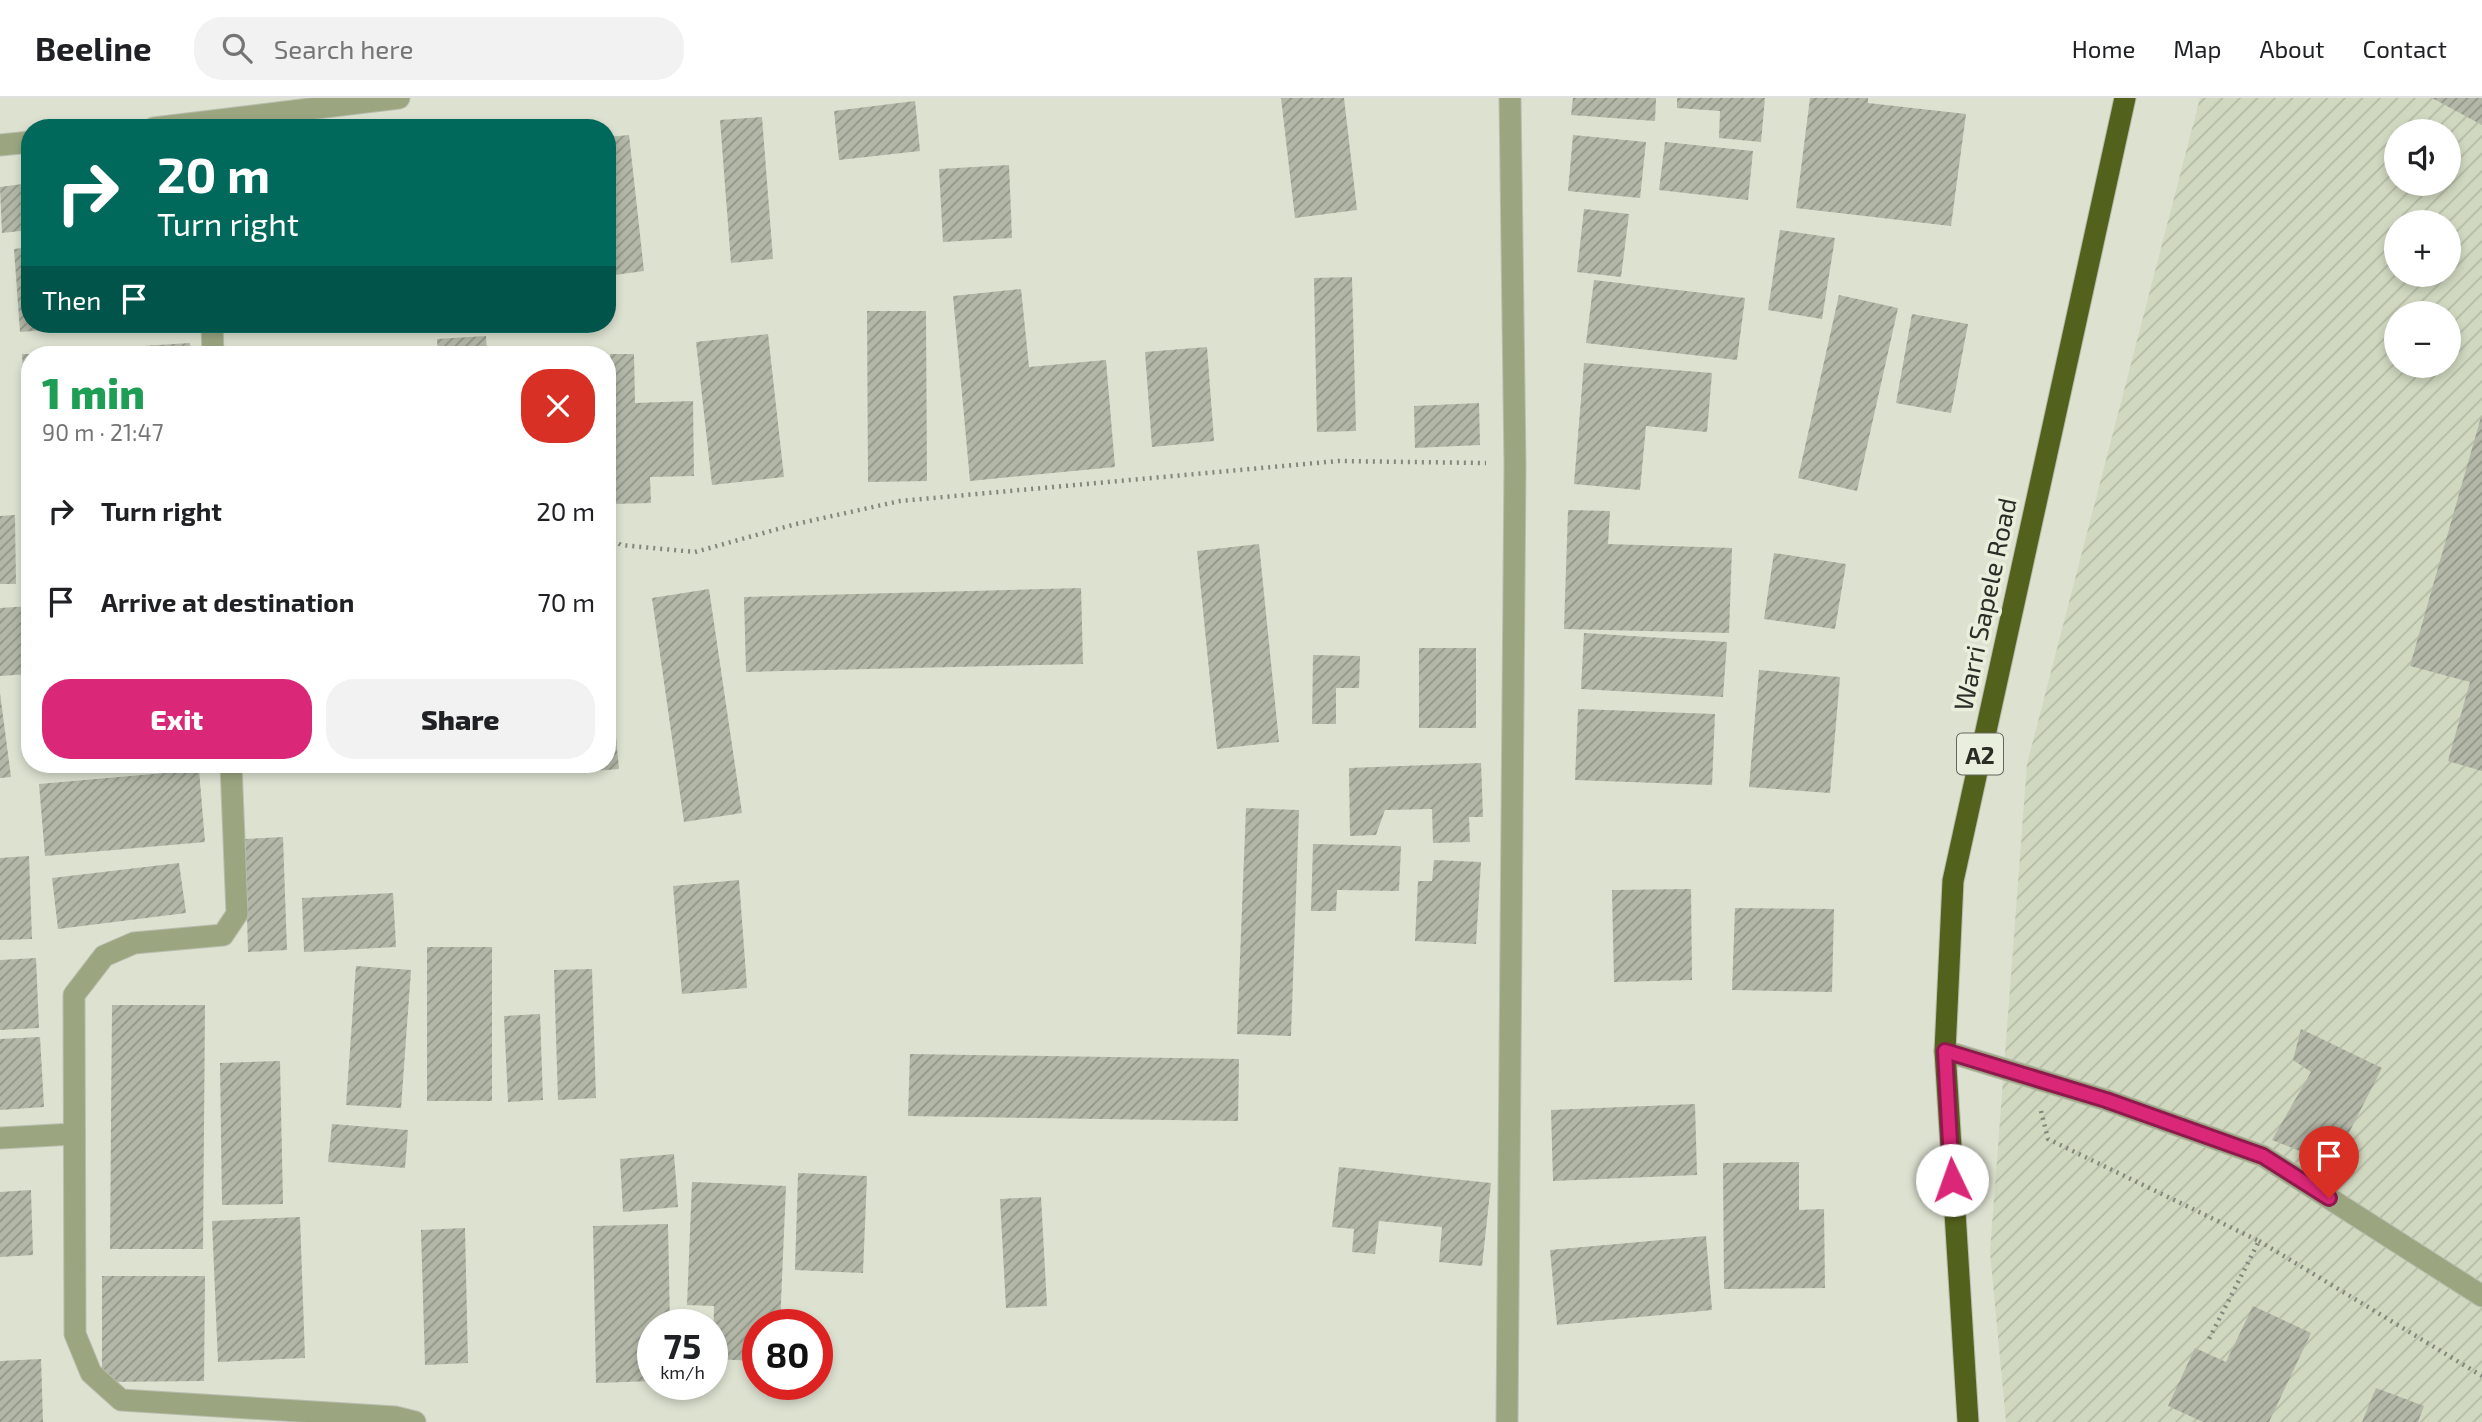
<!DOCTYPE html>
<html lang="en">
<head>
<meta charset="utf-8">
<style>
	body { margin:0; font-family:"Exo 2",sans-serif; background:#f2f2f2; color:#202124; height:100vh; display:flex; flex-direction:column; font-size:26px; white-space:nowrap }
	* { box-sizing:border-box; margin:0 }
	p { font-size:23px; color:#757577 }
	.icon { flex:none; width:38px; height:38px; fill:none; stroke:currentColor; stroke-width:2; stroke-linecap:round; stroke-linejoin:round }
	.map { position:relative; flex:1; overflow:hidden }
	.sheet { position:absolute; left:21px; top:248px; width:595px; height:427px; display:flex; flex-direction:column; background:#fff; border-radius:28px; box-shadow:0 4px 10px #0003 }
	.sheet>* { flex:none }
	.guide { position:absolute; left:21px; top:21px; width:595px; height:214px; border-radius:28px; box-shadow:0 4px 10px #0003; background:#00695c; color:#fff; overflow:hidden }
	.buttons { position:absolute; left:2384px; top:21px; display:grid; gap:14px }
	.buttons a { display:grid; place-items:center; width:77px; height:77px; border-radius:50%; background:#fff; box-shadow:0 4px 10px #0003; font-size:35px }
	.speed { position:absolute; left:637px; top:1211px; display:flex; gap:14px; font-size:35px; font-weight:700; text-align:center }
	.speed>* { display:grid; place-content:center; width:91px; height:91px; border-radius:50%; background:#fff; box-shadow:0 4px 10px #0003; line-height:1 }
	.speed small { font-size:18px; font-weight:400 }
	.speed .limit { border:10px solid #d22; background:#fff; color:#111 }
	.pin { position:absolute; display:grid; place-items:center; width:60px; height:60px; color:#fff; margin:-72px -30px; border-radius:50% 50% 50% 0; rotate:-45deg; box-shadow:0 0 7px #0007 }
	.pin .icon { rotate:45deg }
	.me { position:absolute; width:77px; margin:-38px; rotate:357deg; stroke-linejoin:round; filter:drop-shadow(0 0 5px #0008) }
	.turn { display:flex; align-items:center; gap:24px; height:147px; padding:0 21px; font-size:32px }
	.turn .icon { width:91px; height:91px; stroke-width:2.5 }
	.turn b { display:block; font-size:49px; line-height:60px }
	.then { display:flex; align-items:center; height:66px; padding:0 21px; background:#0003; gap:14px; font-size:26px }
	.round { display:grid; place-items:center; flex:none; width:74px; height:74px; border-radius:28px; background:#f2f2f2 }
	.head { display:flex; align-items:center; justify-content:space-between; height:119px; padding:0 21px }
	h1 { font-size:42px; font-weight:800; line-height:52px; color:#1e9e55 }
	.cta { display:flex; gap:14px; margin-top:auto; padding:14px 21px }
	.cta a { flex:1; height:80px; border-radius:28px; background:#db2777; color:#fff; font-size:28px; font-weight:800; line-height:80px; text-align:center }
	.cta a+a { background:#f2f2f2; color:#202124 }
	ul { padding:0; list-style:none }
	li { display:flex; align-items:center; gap:21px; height:91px; padding:0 21px }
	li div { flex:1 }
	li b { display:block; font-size:26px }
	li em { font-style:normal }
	header { display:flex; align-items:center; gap:42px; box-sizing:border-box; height:98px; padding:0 35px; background:#fff; border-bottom:2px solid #e0e0e0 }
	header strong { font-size:33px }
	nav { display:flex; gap:38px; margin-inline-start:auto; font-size:24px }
	.search { width:490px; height:63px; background:#f2f2f2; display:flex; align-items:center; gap:18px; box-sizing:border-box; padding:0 24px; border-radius:28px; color:#757577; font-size:26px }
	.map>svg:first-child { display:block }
	.industrial { fill:url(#industrial-furrows); fill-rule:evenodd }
	.building { fill:url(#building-hatch) }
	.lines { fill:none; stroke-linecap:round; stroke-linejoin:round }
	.street-casing { stroke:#b8bdae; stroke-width:23 }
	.highway-casing { stroke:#b8bdae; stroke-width:23 }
	.path { stroke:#83877b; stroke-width:4.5; stroke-dasharray:2 5; stroke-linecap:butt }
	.street { stroke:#9ba681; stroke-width:21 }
	.highway { stroke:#52621c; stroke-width:21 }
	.route-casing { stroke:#8e194d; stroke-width:18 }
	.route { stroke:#db2777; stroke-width:12 }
	.labels { text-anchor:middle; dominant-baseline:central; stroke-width:7; stroke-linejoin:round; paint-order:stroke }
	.shield { fill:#e9efdd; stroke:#63665d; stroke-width:2 }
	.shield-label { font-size:24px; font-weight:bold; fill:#2a2c26 }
	.street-label { font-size:26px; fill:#2a2c26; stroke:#e9efdd }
</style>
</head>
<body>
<header>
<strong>Beeline</strong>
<div class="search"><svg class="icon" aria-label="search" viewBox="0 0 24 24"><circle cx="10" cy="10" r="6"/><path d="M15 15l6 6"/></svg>Search here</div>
<nav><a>Home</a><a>Map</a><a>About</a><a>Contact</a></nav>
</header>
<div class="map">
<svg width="2482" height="1324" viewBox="0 0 2482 1324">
	<defs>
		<pattern id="industrial-furrows" width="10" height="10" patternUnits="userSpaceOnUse" patternTransform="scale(1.75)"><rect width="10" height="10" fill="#d0d8c0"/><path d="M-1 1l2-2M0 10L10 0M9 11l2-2" fill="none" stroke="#b3baa5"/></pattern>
		<pattern id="building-hatch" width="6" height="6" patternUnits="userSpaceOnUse" patternTransform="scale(1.75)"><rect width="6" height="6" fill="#b2b7a7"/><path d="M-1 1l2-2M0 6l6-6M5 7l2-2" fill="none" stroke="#919588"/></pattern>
	</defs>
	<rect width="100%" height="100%" fill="#dce1d0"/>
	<path class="industrial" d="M2200 0H2482V1324H2006L1990 1154 2027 666ZM2396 33H2448V86H2396ZM2396 124H2448V177H2396ZM2396 215H2448V268H2396Z"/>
	<g class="building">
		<polygon points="1281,0 1344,0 1357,112 1295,120"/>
		<polygon points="1573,0 1656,0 1655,23 1571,17"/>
		<polygon points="1677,0 1765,0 1761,44 1719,40 1720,13 1677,10"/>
		<polygon points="1810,0 1868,0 1868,5 1966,16 1951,128 1796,110"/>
		<polygon points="2432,0 2482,0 2482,27"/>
		<polygon points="915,3 920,53 839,62 834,13"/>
		<polygon points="762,19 773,161 731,165 720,22"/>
		<polygon points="629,37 644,173 607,178 607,39"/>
		<polygon points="1573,37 1646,44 1640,100 1568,93"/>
		<polygon points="1665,44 1753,53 1748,102 1659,92"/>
		<polygon points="1009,67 1012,140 943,144 939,71"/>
		<polygon points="30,85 30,132 2,135 0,89"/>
		<polygon points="1584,111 1629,116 1621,179 1577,174"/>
		<polygon points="1780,132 1835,140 1822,221 1768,212"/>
		<polygon points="30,149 30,226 97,228 20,234 14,151"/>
		<polygon points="1352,179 1356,333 1317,334 1314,180"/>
		<polygon points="1594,182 1745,200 1737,262 1586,245"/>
		<polygon points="1021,191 1029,269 1106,262 1115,369 970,383 953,198"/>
		<polygon points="1839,197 1898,210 1857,393 1798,380"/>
		<polygon points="867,213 926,213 927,383 868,384"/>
		<polygon points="1912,216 1968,226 1951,315 1896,305"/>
		<polygon points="768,236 784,379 712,387 696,244"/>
		<polygon points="486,238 487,257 438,257 437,241"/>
		<polygon points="190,245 191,257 34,257 34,255"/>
		<polygon points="1207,249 1214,343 1152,349 1145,254"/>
		<polygon points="22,256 30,256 30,345 28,345"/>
		<polygon points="610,256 634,256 635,305 693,303 694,378 650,379 651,405 613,406"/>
		<polygon points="1584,265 1712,275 1707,334 1646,328 1640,392 1574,386"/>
		<polygon points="1479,305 1480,347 1415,350 1414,308"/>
		<polygon points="2481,319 2482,319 2482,673 2448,663 2470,584 2410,568"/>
		<polygon points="1568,412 1610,413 1608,446 1732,450 1729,535 1564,531"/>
		<polygon points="15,417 16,486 0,486 0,418"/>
		<polygon points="1259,446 1279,644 1217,651 1197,453"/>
		<polygon points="1774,455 1846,466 1835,531 1764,521"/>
		<polygon points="1081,490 1083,566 746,574 744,499"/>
		<polygon points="709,491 742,715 684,724 652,500"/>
		<polygon points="30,508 30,576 0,578 0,510"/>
		<polygon points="1584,535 1727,544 1723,599 1581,591"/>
		<polygon points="607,542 619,671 566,675 565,667 607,667"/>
		<rect x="1419" y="550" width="57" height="80"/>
		<polygon points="1313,557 1360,558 1359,590 1336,590 1336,626 1312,626"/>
		<polygon points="1759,572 1840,579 1830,695 1749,689"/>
		<polygon points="0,595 11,679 0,680"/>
		<polygon points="1578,611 1715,616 1712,687 1575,682"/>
		<polygon points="1481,665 1483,719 1469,719 1470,744 1433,745 1432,711 1385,712 1376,737 1350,738 1349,670"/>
		<polygon points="199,672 205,744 45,758 39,686"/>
		<polygon points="1246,710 1299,712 1291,938 1237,936"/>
		<polygon points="283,739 287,852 248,854 245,741"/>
		<polygon points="1313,746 1401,748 1399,793 1337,792 1336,813 1311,813"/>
		<polygon points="29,758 32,841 0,842 0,760"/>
		<polygon points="1434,762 1481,764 1476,846 1415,843 1418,783 1432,783"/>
		<polygon points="179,765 186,815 58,831 52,780"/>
		<polygon points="739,782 747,890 682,896 673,788"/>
		<polygon points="1691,791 1692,882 1614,884 1612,792"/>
		<polygon points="393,795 396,849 304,854 302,800"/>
		<polygon points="1735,810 1834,811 1832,894 1732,892"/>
		<rect x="427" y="849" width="65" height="154"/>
		<polygon points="36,860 39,930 0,932 0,862"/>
		<polygon points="356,868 411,872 401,1010 346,1007"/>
		<polygon points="592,871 596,1000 558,1002 554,872"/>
		<polygon points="112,907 205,907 203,1151 110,1151"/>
		<polygon points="540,916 543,1002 508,1004 504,918"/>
		<polygon points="2301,931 2382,970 2333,1066 2272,1042 2311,974 2293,962"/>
		<polygon points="40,939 44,1009 0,1012 0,941"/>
		<polygon points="910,956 1239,961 1238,1023 908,1018"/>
		<polygon points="280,963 283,1106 222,1107 220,965"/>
		<polygon points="1695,1006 1697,1077 1553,1083 1551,1012"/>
		<polygon points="332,1026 408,1032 405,1070 328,1064"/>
		<polygon points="674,1056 678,1109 623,1114 620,1061"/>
		<polygon points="1799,1064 1799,1112 1824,1111 1825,1190 1724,1191 1723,1065"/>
		<polygon points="1339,1069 1491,1085 1482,1168 1439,1164 1442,1129 1379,1123 1375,1156 1352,1154 1354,1131 1332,1129"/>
		<polygon points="798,1075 867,1078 863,1175 795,1172"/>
		<polygon points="692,1084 786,1088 780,1227 758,1227 758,1263 713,1261 714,1208 687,1207"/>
		<polygon points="31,1092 33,1157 0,1159 0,1094"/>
		<polygon points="1041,1099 1047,1208 1006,1210 1000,1101"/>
		<polygon points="300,1119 305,1260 218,1264 212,1123"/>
		<polygon points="668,1126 670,1227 653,1227 653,1283 596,1285 593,1128"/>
		<polygon points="465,1130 468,1265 425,1267 421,1132"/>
		<polygon points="1706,1138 1712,1212 1557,1227 1550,1152"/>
		<polygon points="102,1178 205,1178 204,1283 102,1284"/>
		<polygon points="2253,1208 2311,1235 2269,1324 2203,1324 2168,1308 2195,1250 2226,1264"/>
		<polygon points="41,1261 43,1324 0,1324 0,1263"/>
		<polygon points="2376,1290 2424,1308 2418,1324 2362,1324"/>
	</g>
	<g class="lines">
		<g class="street-casing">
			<g id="street">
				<polyline points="154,30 399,0"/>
				<polyline points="0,47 30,44"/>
				<polyline points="212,226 213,257"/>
				<polyline points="231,667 237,816 223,837 134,845 104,858 74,897 75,1236 91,1275 121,1302 395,1319 415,1324"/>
				<polyline points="1945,953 2106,1002 2263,1058 2482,1198"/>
				<polyline points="0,1040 74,1036"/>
				<polyline points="1507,1324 1515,366 1510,0"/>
			</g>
		</g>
		<g class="highway-casing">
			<polyline id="highway" points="1968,1324 1945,953 1953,783 2125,0"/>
		</g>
		<g class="path">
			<polyline points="607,438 621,447 695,454 796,426 900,403 1338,363 1486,365"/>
			<polyline points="2041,1013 2048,1041 2259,1143 2208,1243"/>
			<polyline points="2259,1143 2482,1278"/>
		</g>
		<use href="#street" class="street"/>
		<use href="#highway" class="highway"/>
	</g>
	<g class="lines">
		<g class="route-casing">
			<polyline id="route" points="1952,1082 1945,953 2106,1002 2263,1058 2329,1100"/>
		</g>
		<use href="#route" class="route"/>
	</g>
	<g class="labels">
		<rect class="shield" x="1957" y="635.5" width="46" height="41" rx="5"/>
		<g class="shield-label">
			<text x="1980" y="656">A2</text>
		</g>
		<g class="street-label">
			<text transform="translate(1984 506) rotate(-78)">Warri Sapele Road</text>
		</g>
	</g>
</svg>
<div class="buttons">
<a><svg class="icon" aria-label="sound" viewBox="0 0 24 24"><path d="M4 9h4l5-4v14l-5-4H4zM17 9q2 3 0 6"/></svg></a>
<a>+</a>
<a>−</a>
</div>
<div class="speed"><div>75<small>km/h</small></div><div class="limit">80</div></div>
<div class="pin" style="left:2329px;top:1100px;background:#d93025"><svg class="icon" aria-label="arrive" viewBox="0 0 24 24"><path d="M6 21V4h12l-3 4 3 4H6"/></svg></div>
<svg class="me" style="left:1952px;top:1082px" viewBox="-20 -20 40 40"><circle r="19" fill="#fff"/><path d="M0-13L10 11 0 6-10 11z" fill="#db2777"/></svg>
<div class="guide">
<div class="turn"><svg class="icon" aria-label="right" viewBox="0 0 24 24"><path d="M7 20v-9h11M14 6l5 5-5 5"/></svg><div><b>20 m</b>Turn right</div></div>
<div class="then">Then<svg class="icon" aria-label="arrive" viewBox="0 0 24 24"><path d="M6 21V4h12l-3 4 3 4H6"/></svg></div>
</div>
<section class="sheet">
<div class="head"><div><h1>1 min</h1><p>90 m · 21:47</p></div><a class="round" style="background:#d93025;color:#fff"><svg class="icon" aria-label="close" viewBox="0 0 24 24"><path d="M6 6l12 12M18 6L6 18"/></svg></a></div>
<ul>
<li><svg class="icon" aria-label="right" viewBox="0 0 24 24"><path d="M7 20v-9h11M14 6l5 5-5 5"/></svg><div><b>Turn right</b></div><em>20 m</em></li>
<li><svg class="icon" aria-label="arrive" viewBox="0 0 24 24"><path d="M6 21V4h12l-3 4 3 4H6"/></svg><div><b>Arrive at destination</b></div><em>70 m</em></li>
</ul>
<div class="cta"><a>Exit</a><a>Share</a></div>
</section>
</div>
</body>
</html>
